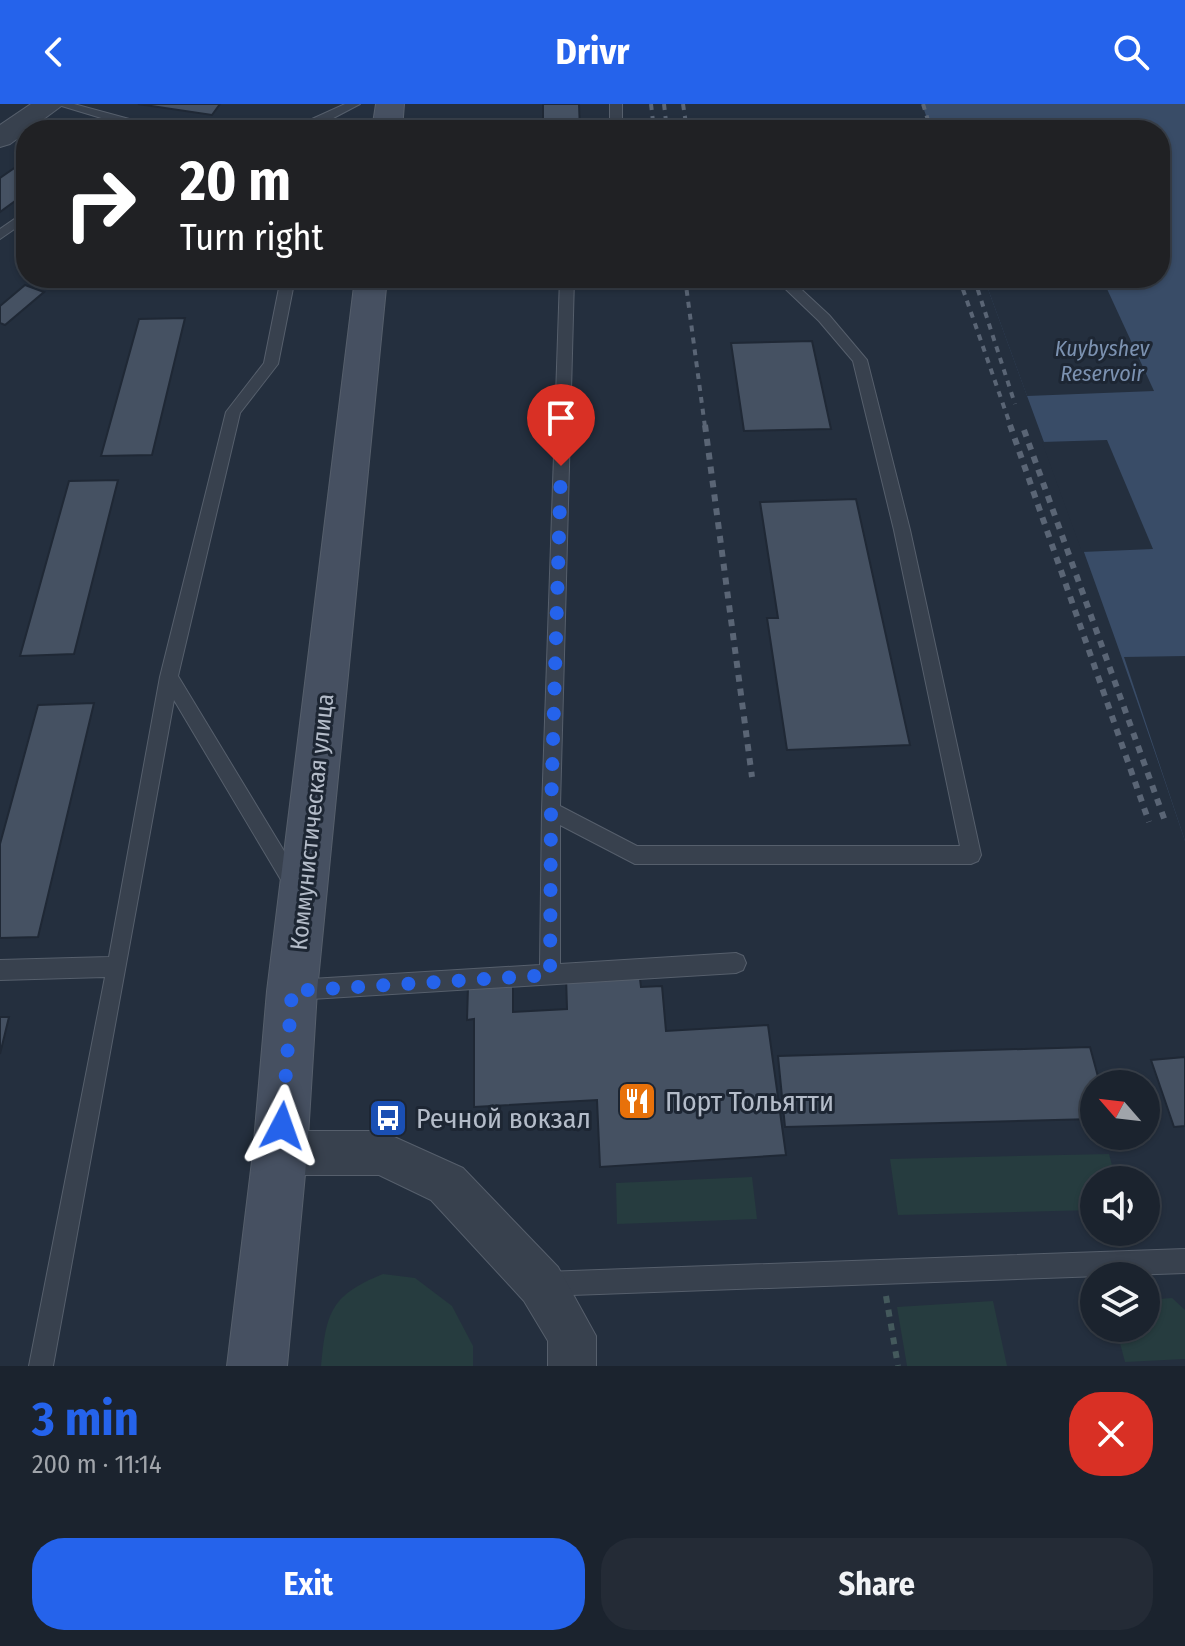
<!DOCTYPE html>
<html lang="en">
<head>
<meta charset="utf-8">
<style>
	body { margin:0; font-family:"Fira Sans Condensed",sans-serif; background:#242b36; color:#f1f3f6; height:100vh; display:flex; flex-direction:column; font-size:30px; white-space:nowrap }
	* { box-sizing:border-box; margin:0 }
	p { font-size:26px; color:#a0a4aa }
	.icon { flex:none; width:44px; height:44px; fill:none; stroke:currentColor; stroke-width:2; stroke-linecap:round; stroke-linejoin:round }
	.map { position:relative; height:1262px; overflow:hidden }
	.details { display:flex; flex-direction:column; background:#1b232e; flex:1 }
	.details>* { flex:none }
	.top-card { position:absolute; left:16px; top:16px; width:1154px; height:168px; border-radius:32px; box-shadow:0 2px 6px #0004,0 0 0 2px #39404a; background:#202124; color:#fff; overflow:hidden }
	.needle { width:52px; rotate:298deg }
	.tools { position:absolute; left:1080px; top:966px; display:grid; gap:16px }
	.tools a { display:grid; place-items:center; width:80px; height:80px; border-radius:50%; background:#1b232e; box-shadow:0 2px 6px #0004,0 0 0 2px #39404a; font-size:40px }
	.pin { position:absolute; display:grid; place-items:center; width:68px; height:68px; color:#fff; margin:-82px -34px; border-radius:50% 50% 50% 0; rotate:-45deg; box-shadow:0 0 8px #0007 }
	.pin .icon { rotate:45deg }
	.me { position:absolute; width:88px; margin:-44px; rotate:4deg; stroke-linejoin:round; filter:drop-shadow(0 0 6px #0008) }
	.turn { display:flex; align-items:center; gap:28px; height:168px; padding:0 32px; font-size:36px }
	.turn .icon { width:104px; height:104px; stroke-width:2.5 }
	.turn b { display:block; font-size:56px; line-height:68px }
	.round { display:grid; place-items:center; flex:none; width:84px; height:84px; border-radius:32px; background:#242b36 }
	.head { display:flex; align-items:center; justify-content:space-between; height:136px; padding:0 32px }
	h1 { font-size:48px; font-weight:700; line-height:60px; color:#2563eb }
	.action { display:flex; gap:16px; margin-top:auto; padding:16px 32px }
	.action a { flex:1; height:92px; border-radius:32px; background:#2563eb; color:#fff; font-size:32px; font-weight:700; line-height:92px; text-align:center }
	.action a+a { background:#242b36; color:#f1f3f6 }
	header { display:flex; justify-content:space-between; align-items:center; height:104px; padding:0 32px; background:#2563eb; color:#fff; font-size:36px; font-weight:700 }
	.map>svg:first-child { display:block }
	.green { fill:#263c3f }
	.water { fill:#394c67 }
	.pier { fill:#242f3e }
	.building { fill:#455162; stroke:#1f2835; stroke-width:2 }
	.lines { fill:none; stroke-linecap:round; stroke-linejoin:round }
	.service-casing { stroke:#565f6c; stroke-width:2 }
	.minor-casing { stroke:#565f6c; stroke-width:2 }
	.tertiary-casing { stroke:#565f6c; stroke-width:2 }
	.secondary-casing { stroke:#565f6c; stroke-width:2 }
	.path { stroke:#44595c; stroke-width:6; stroke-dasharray:7 7; stroke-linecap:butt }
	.service { fill:#38414e; fill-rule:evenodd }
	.minor { fill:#38414e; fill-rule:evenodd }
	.tertiary { fill:#38414e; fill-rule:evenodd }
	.secondary { fill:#465061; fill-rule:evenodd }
	.rail-far1 { stroke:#5a6575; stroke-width:4; stroke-dasharray:6 6; stroke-linecap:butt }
	.rail { stroke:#5a6575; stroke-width:6; stroke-dasharray:7 7; stroke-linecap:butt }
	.route { stroke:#2563eb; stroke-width:14; stroke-dasharray:0 25.2 }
	.labels { text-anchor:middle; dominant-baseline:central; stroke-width:6; stroke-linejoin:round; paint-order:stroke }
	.far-water-label { font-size:22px; font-style:italic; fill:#7c92b1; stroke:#1d2633 }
	.street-label { font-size:24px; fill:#b4bcc9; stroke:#1d2633 }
	.near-poi-label { font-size:28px; fill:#b4bcc9; stroke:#1d2633; text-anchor:start }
</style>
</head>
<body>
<header><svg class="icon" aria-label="back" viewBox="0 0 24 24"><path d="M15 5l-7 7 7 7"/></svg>Drivr<svg class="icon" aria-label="search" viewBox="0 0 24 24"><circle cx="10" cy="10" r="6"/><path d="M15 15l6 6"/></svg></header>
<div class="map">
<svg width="1185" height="1262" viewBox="0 0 1185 1262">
	<rect width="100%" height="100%" fill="#242f3e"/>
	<g class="green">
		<polygon points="1109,1050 1116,1076 1094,1076 1094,1106 898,1111 890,1055"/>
		<polygon points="752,1073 757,1115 617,1120 616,1079"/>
		<path d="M383 1170 415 1174 452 1202 473 1242V1262H321C326 1208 331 1191 383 1170Z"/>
		<polygon points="1172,1194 1185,1206 1185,1255 1125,1258 1116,1224 1146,1224 1146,1196"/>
		<polygon points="993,1197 1007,1262 907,1262 897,1203"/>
	</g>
	<path class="water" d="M922 0H1185V737C1122 548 1052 361 984 174H1160V26H931Z"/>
	<g class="pier">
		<polygon points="984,174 1102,174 1154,287 1027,292"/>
		<polygon points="1107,336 1153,445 1082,448 1042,338"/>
		<polygon points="1185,552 1185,737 1124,553"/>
	</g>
	<g class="building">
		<polygon points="138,0 220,0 212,11"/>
		<polygon points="543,0 579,0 580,26 543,26"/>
		<polygon points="26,56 26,89 0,108 0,74"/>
		<polygon points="153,174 198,174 196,181 151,182"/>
		<polygon points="25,181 44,188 5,221 0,219 0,202"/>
		<polygon points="185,214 152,351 101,352 139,215"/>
		<polygon points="812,237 831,325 744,327 731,239"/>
		<polygon points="118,376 74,550 20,552 69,377"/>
		<polygon points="856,395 910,641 787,646 767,514 778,514 760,398"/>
		<polygon points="94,599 38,833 0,834 0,740 38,601"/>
		<polygon points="639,867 641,883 662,882 666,927 768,921 786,1051 600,1063 597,996 474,1003 474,915 467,916 468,883 513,880 513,908 567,905 566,872"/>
		<polygon points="0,913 9,913 0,950"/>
		<polygon points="1090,943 1100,980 1094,980 1094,1015 785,1023 778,952"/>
		<polygon points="1185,953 1185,1022 1174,1023 1151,956"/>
	</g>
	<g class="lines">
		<g class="service-casing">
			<g id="service">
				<polygon points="55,0 74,0 144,19 244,21 250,25 141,26"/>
				<polygon points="345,0 360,0 322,20 321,26 309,26 312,15"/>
				<rect x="610" y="0" width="12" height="26"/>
				<polygon points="26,107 26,117 0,135 0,125"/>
				<polygon points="281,174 295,174 278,260 240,309 178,572 304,780 301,786 294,789 287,786 174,596 53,1262 29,1262 105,873 0,876 0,856 109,853 160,573 226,308 264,259"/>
				<polygon points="560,174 574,174 560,702 637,742 960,742 894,426 853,257 819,217 774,174 789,174 829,211 867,256 910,426 981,751 978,757 971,760 635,760 560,721 560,860 736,849 743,852 746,859 743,866 736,869 295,896 288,893 285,886 288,879 295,876 540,861 542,706"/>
				<polygon points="1185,1145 1185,1169 544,1192 536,1188 532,1180 536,1172 544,1168"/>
			</g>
		</g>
		<g class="minor-casing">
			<polygon id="minor" points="280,1027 381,1027 463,1064 558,1163 596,1232 596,1262 548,1262 548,1237 524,1197 431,1096 379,1071 280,1071 264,1065 258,1049 264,1033"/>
		</g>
		<g class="tertiary-casing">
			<polygon id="tertiary" points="31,0 64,0 10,40 0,43 0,21"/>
		</g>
		<g class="secondary-casing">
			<g id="secondary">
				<polygon points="376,0 404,0 402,26 372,26"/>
				<polygon points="355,174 387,174 317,887 307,1049 287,1262 227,1262 253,1049 267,887"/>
			</g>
		</g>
		<polyline class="path" points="886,1192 898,1262"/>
		<use href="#service" class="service"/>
		<use href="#minor" class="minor"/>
		<use href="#tertiary" class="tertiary"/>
		<use href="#secondary" class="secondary"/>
		<g class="rail-far1">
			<polyline points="651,0 654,26"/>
			<polyline points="664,0 667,26"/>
			<polyline points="683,0 687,26"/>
			<polyline points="923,0 931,26"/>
			<polyline points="668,174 668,180"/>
			<polyline points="685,174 705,323"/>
			<polyline points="959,174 1011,323"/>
			<polyline points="974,174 1015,300"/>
		</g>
		<g class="rail">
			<polyline points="705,321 752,673"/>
			<polyline points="1010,321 1149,718"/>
			<polyline points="1024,326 1165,717"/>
		</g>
	</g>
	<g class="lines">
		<polyline class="route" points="282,1022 292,887 550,871 551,706 561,362"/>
	</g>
	<defs>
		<g id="restaurant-square" transform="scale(2)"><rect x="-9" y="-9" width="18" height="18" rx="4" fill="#e8710a" stroke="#1d2633"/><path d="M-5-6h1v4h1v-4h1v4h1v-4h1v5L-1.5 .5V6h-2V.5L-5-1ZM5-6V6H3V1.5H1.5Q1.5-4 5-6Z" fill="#fff"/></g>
		<g id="bus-square" transform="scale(2)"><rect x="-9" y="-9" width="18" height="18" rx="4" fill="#1a4fb4" stroke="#1d2633"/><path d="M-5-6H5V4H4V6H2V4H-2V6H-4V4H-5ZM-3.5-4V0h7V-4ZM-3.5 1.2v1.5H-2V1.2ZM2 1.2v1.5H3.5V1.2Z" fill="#fff"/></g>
	</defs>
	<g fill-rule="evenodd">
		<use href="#restaurant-square" x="637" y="997"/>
		<use href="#bus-square" x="388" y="1014"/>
	</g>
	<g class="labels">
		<g class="far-water-label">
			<text x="1102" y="244">Kuybyshev<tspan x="1102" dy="25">Reservoir</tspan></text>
		</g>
		<g class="street-label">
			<text transform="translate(312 718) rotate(-84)">Коммунистическая улица</text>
		</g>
		<g class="near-poi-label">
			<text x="665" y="997">Порт Тольятти</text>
			<text x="416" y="1014">Речной вокзал</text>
		</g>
	</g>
</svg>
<div class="tools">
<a><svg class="needle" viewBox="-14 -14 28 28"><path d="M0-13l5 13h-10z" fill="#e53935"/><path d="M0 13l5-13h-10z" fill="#a0a4aa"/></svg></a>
<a><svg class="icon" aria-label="sound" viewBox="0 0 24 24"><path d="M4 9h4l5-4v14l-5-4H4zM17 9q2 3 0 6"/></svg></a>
<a><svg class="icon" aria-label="layers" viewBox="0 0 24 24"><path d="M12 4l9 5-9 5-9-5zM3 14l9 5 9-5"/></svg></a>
</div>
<div class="pin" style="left:561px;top:362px;background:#d93025"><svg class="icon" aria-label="arrive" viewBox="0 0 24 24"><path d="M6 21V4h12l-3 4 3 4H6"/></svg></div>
<svg class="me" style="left:282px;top:1022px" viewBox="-20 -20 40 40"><path d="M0-17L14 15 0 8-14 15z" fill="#2563eb" stroke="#fff" stroke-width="4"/></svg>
<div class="top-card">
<div class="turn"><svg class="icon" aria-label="right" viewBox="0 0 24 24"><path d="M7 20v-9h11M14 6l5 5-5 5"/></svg><div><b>20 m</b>Turn right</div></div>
</div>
</div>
<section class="details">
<div class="head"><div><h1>3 min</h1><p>200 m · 11:14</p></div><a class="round" style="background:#d93025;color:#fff"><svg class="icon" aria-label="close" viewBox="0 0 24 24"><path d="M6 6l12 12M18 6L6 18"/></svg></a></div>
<div class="action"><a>Exit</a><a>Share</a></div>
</section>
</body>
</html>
